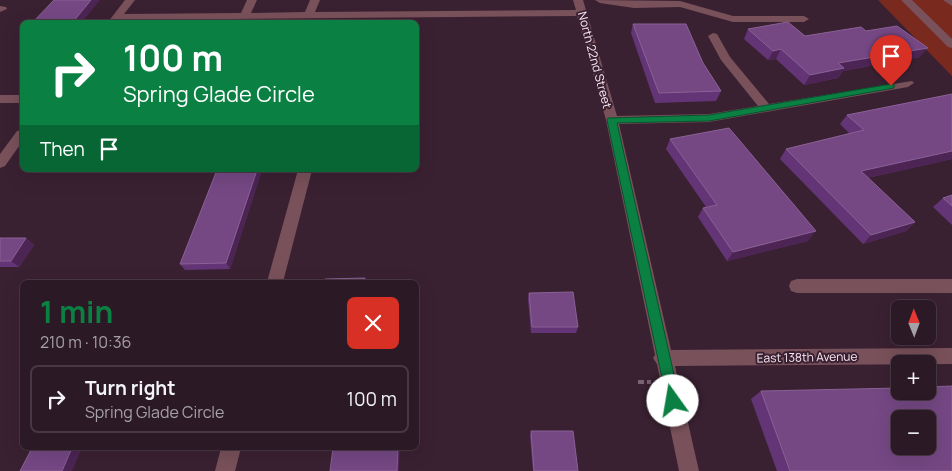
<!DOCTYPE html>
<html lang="en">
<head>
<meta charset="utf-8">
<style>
	body { margin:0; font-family:Manrope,sans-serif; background:#382632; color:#f1f3f6; height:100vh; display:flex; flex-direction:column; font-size:19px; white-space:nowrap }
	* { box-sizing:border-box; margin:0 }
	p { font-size:16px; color:#a6a0a7 }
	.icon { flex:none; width:28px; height:28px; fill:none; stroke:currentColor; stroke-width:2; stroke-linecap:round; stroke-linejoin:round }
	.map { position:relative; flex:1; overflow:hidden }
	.panel { position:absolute; left:20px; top:280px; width:399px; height:170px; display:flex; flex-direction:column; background:#2c1926; border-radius:8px; box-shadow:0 5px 20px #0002,0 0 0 1px #483843 }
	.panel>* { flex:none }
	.banner { position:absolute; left:20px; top:20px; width:399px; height:152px; border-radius:8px; box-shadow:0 5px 20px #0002,0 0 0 1px #483843; background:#0b8043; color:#fff; overflow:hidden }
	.needle { width:32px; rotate:359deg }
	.fabs { position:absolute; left:891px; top:300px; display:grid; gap:10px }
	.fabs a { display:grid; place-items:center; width:45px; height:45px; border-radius:8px; background:#2c1926; box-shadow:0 5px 20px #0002,0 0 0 1px #483843; font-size:25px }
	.pin { position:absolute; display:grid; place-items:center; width:42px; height:42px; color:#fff; margin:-51px -21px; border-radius:50% 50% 50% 0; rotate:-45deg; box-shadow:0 0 5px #0007 }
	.pin .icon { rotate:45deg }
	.me { position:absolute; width:55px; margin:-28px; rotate:347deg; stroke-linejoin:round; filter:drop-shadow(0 0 4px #0008) }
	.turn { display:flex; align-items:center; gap:18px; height:105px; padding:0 20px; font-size:22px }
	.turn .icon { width:65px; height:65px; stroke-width:2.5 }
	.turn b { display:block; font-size:35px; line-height:42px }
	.then { display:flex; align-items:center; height:48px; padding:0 20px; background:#0003; gap:10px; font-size:19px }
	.round { display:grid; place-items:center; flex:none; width:52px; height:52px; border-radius:8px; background:#382632 }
	.head { display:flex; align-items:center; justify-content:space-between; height:85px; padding:0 20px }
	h1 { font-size:30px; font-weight:700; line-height:38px; color:#0b8043 }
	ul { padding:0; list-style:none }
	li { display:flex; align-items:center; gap:15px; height:68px; margin:0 10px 8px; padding:0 10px; border:2px solid #483843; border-radius:8px }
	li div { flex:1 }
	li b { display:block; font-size:19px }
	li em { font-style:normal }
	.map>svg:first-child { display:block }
	.green { fill:#7a291f }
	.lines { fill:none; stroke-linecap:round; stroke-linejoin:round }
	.path { stroke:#7a6372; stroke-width:4; stroke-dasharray:6 3; stroke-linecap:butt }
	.minor { fill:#79515a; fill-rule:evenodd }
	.wall { fill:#643576 }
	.shaded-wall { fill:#4d2555 }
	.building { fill:#754884; stroke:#8a6196; fill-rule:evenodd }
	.route { fill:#0b8043; stroke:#07532c }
	.labels { text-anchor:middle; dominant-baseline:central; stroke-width:4; stroke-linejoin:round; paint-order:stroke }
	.street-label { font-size:12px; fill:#fbe9f4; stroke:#3a2132 }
</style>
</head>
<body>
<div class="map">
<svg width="952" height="471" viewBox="0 0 952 471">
	<rect width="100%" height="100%" fill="#3a2132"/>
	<polygon class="green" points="878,0 952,0 952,76"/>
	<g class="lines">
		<polyline class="path" points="638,382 651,382"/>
		<g class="minor">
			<polygon points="125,0 135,0 124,14 241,13 247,0 257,0 251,13 305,12 310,0 320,0 315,12 576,10 573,0 583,0 617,116 709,114 758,106 721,60 708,36 713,33 717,34 730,57 769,104 912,81 914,83 908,87 709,122 619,124 671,350 952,348 952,364 675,366 699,471 679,471 657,364 653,358 655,355 606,120 577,16 120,20 118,22 108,22"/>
			<polygon points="595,0 680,1 733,16 804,16 809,19 804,22 733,22 680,7 634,8 600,3"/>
			<polygon points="901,0 912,0 952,39 952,48 948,47"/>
			<polygon points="943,0 952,0 952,6"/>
			<polygon points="0,6 6,7 7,9 0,12"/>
			<rect x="0" y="95" width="22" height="8"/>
			<polygon points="22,130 22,142 5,166 0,168 0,154 17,131"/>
			<polygon points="298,170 312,170 283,282 267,282"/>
			<polygon points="797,279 952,279 952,293 797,293 791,291 789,286 791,281"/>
			<polygon points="221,448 241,448 235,471 215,471"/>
		</g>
	</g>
	<g class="wall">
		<polygon points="633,24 703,63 721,91 716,101 655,103 631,33"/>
		<polygon points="748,29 805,36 866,31 920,57 843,71 838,78 804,85 776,59 768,60 744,39"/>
		<polygon points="952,94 952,159 867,178 915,222 906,231 863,244 780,159 786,149 850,134 840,124 847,115"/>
		<polygon points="670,139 808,241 727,261 698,217 703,208 706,207 666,149"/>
		<polygon points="208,170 262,170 230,269 185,270 180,264 217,170"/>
		<polygon points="952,195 952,225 933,207 943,198"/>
		<polygon points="0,238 26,238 34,245 19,267 0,267"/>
		<polygon points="529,293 578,327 576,333 531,333 528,299"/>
		<polygon points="761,391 952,471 777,471 751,399"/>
		<polygon points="531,431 578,471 533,471 530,436"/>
	</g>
	<g class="shaded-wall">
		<polygon points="91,0 100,0 82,22 73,22"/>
		<polygon points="928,48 920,57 843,71 838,78 804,85 810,75 838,63"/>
		<polygon points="781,49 776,59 768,60 773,51"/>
		<polygon points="952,151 952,159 853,181 861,171"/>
		<polygon points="257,170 262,170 230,269 226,263"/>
		<polygon points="915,222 906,231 863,244 871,235"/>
		<polygon points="816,231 808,241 727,261 733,252"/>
		<polygon points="26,238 34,245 19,267 11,261"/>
		<polygon points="72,448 82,448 72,471 62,471"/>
		<polygon points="398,448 400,448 399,471 397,471"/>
	</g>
	<g class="building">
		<polygon points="54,0 91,0 73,22 33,22"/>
		<polygon points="788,22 805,36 861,27 866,31 897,26 928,48 838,63 844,68 810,75 781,49 773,51 748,29"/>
		<polygon points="633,24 686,24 703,63 721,91 659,93"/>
		<polygon points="952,94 952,151 861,171 915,222 871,235 786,149 864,130 847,115"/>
		<polygon points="729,128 816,231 733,252 703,208 717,205 670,139"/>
		<polygon points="217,170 257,170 226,263 180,264"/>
		<polygon points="952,195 952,206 943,198"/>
		<polygon points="0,238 26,238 11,261 0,261"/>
		<polygon points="365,278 364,282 324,282 325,279"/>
		<polygon points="573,292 578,327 532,327 529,293"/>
		<path d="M952 386V471H790L761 391 900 388V391H928V387ZM900 419H928V446H900Z"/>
		<polygon points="531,431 573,431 578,471 534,471"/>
		<polygon points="32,448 72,448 62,471 20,471"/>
		<polygon points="333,448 398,448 397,471 330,471"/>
	</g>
	<polygon class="route" points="891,84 894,84 894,88 709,121 617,123 680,401 678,406 673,408 668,406 607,120 608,118 709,115"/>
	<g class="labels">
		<g class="street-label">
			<text transform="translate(595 60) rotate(75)">North 22nd Street</text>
			<text transform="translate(807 357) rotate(-1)">East 138th Avenue</text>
		</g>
	</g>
</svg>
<div class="fabs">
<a><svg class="needle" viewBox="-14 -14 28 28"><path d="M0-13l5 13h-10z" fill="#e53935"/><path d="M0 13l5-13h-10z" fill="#a6a0a7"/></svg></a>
<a>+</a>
<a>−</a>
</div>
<div class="pin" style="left:891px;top:86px;background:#d93025"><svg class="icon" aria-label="arrive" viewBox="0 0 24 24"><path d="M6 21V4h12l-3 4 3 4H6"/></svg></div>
<svg class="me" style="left:673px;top:401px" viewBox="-20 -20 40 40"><circle r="19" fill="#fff"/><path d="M0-13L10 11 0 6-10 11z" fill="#0b8043"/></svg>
<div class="banner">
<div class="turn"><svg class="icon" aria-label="right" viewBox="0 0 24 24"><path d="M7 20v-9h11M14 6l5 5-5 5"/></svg><div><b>100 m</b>Spring Glade Circle</div></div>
<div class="then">Then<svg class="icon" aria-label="arrive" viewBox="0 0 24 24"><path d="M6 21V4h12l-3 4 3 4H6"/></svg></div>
</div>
<section class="panel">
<div class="head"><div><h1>1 min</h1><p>210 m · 10:36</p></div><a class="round" style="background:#d93025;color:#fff"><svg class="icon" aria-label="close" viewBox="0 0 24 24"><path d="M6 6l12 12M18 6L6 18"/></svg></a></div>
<ul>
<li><svg class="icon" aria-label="right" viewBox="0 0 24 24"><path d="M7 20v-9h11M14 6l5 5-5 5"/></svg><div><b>Turn right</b><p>Spring Glade Circle</p></div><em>100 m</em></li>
</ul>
</section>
</div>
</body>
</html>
